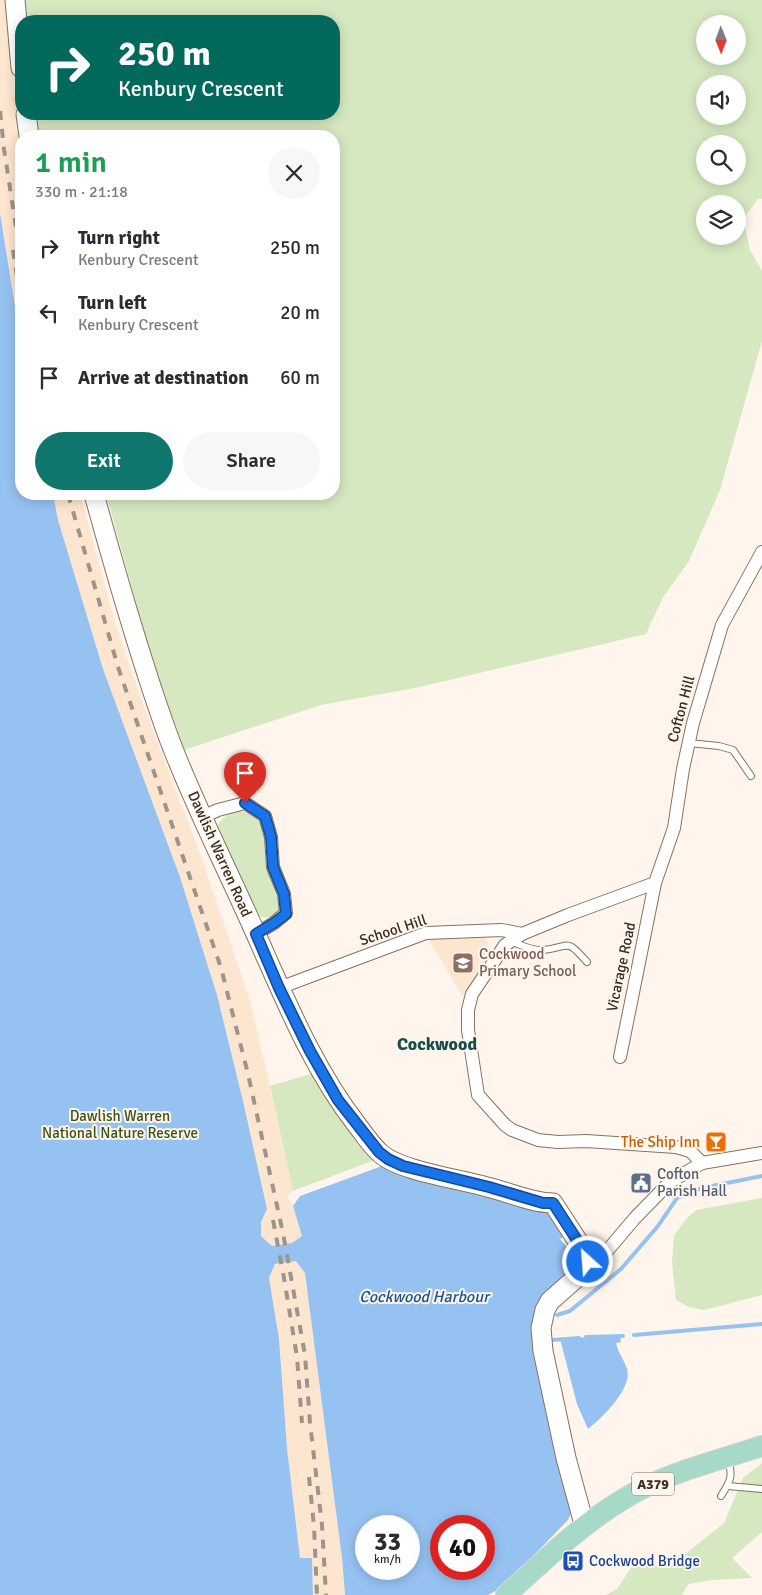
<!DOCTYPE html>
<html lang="en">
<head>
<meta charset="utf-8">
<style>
	body { margin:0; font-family:Signika,sans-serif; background:#f7f7f7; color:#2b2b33; height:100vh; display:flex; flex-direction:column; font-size:19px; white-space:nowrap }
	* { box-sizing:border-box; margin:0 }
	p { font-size:16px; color:#7c7c81 }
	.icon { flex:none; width:28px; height:28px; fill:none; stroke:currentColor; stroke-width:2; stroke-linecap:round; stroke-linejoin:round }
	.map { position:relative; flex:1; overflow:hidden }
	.drawer { position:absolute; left:15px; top:130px; width:325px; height:370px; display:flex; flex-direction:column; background:#fff; border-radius:20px; box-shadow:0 2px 12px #0003 }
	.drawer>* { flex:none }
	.banner { position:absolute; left:15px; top:15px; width:325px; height:105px; border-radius:20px; box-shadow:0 2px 12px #0003; background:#00695c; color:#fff; overflow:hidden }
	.needle { width:32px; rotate:179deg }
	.buttons { position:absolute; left:696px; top:15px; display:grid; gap:10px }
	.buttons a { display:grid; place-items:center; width:50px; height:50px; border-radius:50%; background:#fff; box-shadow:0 2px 12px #0003; font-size:25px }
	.speed { position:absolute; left:355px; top:1515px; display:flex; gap:10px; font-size:25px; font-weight:700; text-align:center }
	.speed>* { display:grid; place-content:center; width:65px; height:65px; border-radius:50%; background:#fff; box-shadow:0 2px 12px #0003; line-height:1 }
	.speed small { font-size:12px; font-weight:400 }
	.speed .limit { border:8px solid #d22; background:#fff; color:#111 }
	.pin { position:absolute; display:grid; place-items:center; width:42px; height:42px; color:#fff; margin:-51px -21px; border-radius:50% 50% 50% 0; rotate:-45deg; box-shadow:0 0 5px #0007 }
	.pin .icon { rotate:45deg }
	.me { position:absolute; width:55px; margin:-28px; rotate:334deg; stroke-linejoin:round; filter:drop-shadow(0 0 4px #0008) }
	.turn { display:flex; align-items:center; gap:18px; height:105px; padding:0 20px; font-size:22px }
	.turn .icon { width:65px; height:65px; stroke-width:2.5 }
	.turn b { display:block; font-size:35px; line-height:42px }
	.round { display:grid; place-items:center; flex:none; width:52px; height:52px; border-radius:26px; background:#f7f7f7 }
	.head { display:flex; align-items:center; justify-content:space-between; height:85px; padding:0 20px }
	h1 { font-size:30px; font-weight:600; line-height:38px; color:#1e9e55 }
	.action { display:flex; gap:10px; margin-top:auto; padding:10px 20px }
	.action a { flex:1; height:58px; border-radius:30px; background:#0f766e; color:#fff; font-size:20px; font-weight:600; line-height:58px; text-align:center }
	.action a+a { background:#f7f7f7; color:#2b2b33 }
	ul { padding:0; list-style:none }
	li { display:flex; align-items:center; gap:15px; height:65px; padding:0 20px }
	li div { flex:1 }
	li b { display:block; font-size:19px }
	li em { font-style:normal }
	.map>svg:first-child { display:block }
	.built { fill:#fde6cf }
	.green { fill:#d6e8c0; fill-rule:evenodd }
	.water { fill:#96c2f2; fill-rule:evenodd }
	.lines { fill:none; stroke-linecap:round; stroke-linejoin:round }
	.stream { stroke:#96c2f2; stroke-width:4 }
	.lane-casing { stroke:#86715d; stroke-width:8 }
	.street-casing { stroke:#86715d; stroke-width:14 }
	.secondary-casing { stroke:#86715d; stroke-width:21 }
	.primary-casing { stroke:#d7d5d3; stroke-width:22 }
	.lane { stroke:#fff; stroke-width:6 }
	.street { stroke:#fff; stroke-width:12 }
	.secondary { stroke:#fff; stroke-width:19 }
	.primary { stroke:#a7d9c8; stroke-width:20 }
	.rail { stroke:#9d948b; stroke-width:4; stroke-dasharray:9 9; stroke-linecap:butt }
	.route-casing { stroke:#114b97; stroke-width:12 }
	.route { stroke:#1a73e8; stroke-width:9 }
	.labels { text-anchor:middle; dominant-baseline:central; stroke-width:4; stroke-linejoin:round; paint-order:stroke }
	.shield { fill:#fff5ec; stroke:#726860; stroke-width:1 }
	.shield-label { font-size:14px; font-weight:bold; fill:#352c24 }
	.street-label { font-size:15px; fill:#352c24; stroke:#fff5ec }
	.education-label { font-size:15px; fill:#785e54; stroke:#fff5ec; text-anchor:start }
	.park-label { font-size:15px; fill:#3d5317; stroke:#fff5ec }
	.food-label { font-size:15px; fill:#c56008; stroke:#fff5ec; text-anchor:end }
	.service-label { font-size:15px; fill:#4e5e75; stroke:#fff5ec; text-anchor:start }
	.transit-label { font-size:15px; fill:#164399; stroke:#fff5ec; text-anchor:start }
	.water-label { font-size:16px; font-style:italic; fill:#16558e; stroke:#fff5ec }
	.quarter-label { font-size:18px; font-weight:bold; fill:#144f49; stroke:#fff5ec }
</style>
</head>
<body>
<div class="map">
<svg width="762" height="1595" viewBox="0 0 762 1595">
	<rect width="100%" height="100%" fill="#fff5ec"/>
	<g class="built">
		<polygon points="0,0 5,0 21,157 21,344 0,213"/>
		<polygon points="53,494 80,494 116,626 143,704 202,859 252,1007 293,1191 287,1196 293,1206 302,1236 292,1243 272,1246 261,1236 261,1222 267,1209 243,1101 217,995 180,877 103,669 58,520"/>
		<polygon points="485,934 489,947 489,954 463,997 427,937"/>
		<polygon points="297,1261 305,1273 342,1558 345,1595 313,1595 312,1559 300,1558 287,1448 279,1339 269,1278 275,1264"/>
	</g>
	<g class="green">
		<path d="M24 0H762V199H758L743 219 750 250 762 271V341L720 490 689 561 663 597 646 634 415 688 321 705 184 750 149 649 106 494H334V136H39L37 114H334V21H26ZM705 24H738V56H705ZM705 84H738V116H705ZM705 144H738V176H705ZM705 204H738V236H705Z"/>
		<path d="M237 811C273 814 262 838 266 863 268 878 277 892 280 908L279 913C269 919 263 918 253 914L216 830C219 819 227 815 237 811Z"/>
		<polygon points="314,1073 380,1158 293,1191 270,1086"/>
		<polygon points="762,1198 762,1295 704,1310 689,1307 676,1300 672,1263 674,1235 687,1218 696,1210"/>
		<polygon points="762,1463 762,1532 732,1558 752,1578 712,1580 688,1584 682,1595 606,1595 617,1589 635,1562 668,1568 724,1523 743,1478"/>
	</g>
	<g class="water">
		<path d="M0 213 21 344V494H53L58 520 103 669 180 877 217 995 243 1101 267 1209 261 1222V1236L272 1246 292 1243 302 1236 293 1206 300 1196 382 1166 550 1210 568 1234 560 1239 578 1260C576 1272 564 1275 557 1283 550 1291 545 1300 540 1310L572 1511 568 1520 503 1587 488 1595H345L342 1558 305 1273 296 1261 275 1264 269 1278 279 1339 287 1448 300 1558H312L313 1595H0ZM366 1526H409V1569H366ZM441 1526H484V1569H441Z"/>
		<path d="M620 1335 621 1342 616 1343C618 1353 624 1359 627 1369 633 1388 602 1418 588 1429L577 1404 560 1339Z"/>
	</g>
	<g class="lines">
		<g class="stream">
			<polyline points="557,1315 570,1311 621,1269 658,1226 677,1198 702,1188 762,1176"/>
			<polyline points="634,1335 762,1324"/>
			<polyline points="586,1337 623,1336"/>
			<polyline points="552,1340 579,1338"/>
		</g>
		<g class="lane-casing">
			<g id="lane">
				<polyline points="689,743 719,746 733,750 751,776"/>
				<path d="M512 942C522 945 532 951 543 950 571 947 565 937 587 962"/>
				<polyline points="728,1486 762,1489"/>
				<path d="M721 1496C731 1480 733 1477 728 1458"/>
			</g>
		</g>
		<g class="street-casing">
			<g id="street">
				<polyline points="202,817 218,810 245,803 265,816 271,837 273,867 284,894 286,913 274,923 256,934"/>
				<polyline points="655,883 568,915 522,934 505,945 472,994 468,1010 468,1030 478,1095 505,1125 512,1130 538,1140 558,1142 586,1141 676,1147 690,1151 702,1163"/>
				<polyline points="279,988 426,933 502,930 522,934"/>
				<polyline points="620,1057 655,883 674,828 683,769 693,723 722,625 762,552"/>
				<polyline points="588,1262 601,1258 635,1218 670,1182 702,1163 762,1153"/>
			</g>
		</g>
		<g class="secondary-casing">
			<g id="secondary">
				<polyline points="15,0 21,68"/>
				<polyline points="26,114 29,136"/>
				<path d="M94 494C116 574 139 655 167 733 192 801 226 866 255 932 285 999 312 1067 357 1125 364 1134 371 1145 380 1153 399 1171 460 1179 487 1187 509 1192 531 1203 553 1203L586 1254 588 1262 583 1272 550 1301 545 1310 541 1328 543 1351 566 1458 584 1524"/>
			</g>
		</g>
		<g class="primary-casing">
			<path id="primary" d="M506 1595C545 1560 582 1523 627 1497 668 1472 717 1461 762 1446"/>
		</g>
		<use href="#lane" class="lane"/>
		<use href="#street" class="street"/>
		<use href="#secondary" class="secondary"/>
		<use href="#primary" class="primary"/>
		<g class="rail">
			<polyline points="0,111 4,149 21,260"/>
			<polyline points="13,250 21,304"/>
			<polyline points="68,494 118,667 221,968 248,1074 283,1233 305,1355 310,1423 322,1525 326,1595"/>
			<polyline points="273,1220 284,1278 297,1357 302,1423"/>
			<polyline points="309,1477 314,1526 317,1595"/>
		</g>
	</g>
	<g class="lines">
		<g class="route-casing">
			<polyline id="route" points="245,803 265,816 271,837 273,867 284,894 286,914 274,923 256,934 279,988 310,1051 338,1100 379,1152 388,1159 403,1166 489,1187 543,1203 553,1203 586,1254 588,1262"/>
		</g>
		<use href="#route" class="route"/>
	</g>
	<defs>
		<g id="school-square" transform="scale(1.125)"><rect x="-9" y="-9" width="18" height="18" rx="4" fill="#8d6e63" stroke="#fff5ec"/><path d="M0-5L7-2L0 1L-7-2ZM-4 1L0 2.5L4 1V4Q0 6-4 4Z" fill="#fff"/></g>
		<g id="bar-square" transform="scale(1.125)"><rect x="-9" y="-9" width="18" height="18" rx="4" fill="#e8710a" stroke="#fff5ec"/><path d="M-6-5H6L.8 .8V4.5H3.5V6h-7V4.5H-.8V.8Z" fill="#fff"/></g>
		<g id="civic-square" transform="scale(1.125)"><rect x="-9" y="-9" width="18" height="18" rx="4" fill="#5c6f8a" stroke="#fff5ec"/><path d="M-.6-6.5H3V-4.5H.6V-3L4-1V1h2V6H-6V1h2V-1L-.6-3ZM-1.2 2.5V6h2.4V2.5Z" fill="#fff"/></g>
		<g id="bus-square" transform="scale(1.125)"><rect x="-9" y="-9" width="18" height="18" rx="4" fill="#1a4fb4" stroke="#fff5ec"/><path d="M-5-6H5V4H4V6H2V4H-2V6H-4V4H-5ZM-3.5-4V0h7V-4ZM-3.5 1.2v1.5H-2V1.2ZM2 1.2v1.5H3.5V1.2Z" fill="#fff"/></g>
	</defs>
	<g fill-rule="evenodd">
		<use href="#school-square" x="463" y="963"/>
		<use href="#bar-square" x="716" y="1142"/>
		<use href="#civic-square" x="641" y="1183"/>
		<use href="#bus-square" x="573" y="1561"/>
	</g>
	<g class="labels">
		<rect class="shield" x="632" y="1472.5" width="42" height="23" rx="4"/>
		<g class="shield-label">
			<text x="653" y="1484">A379</text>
		</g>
		<g class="street-label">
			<text transform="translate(681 709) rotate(-75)">Cofton Hill</text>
			<text transform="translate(220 854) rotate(66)">Dawlish Warren Road</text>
			<text transform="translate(393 930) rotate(-18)">School Hill</text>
			<text transform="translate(621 967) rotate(-78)">Vicarage Road</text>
		</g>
		<g class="education-label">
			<text x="479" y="954">Cockwood<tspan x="479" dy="17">Primary School</tspan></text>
		</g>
		<g class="park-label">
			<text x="120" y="1116">Dawlish Warren<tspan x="120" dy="17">National Nature Reserve</tspan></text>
		</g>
		<g class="food-label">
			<text x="700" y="1142">The Ship Inn</text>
		</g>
		<g class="service-label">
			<text x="657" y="1174">Cofton<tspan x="657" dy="17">Parish Hall</tspan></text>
		</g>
		<g class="transit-label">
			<text x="589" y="1561">Cockwood Bridge</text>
		</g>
		<g class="water-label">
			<text x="424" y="1297">Cockwood Harbour</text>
		</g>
		<g class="quarter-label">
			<text x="437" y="1044">Cockwood</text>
		</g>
	</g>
</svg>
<div class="buttons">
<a><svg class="needle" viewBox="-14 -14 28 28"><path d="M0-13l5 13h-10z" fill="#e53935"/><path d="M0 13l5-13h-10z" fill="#7c7c81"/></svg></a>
<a><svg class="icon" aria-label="sound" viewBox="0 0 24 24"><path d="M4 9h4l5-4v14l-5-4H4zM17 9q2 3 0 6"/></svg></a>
<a><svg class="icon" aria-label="search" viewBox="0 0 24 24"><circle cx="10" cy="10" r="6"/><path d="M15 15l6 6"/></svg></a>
<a><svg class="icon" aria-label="layers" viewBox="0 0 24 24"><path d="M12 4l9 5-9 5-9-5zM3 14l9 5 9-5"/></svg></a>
</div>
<div class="speed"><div>33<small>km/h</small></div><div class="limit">40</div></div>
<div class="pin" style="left:245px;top:803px;background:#d93025"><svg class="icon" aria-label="arrive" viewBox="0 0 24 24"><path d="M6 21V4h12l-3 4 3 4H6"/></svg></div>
<svg class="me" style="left:588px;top:1262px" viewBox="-20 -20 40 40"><circle r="17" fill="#1a73e8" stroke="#fff" stroke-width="3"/><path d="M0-11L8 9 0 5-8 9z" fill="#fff"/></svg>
<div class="banner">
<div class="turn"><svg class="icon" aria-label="right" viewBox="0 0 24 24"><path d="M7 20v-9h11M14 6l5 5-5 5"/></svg><div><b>250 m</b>Kenbury Crescent</div></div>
</div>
<section class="drawer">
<div class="head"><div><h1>1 min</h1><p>330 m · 21:18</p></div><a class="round"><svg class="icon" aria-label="close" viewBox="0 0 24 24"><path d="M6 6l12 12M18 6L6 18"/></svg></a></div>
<ul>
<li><svg class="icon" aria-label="right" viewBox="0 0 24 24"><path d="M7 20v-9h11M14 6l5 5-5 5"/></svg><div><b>Turn right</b><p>Kenbury Crescent</p></div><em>250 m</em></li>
<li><svg class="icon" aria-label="left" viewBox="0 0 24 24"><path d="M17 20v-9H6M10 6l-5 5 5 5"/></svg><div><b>Turn left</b><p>Kenbury Crescent</p></div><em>20 m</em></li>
<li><svg class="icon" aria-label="arrive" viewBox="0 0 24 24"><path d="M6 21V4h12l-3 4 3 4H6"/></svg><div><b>Arrive at destination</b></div><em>60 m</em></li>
</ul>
<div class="action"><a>Exit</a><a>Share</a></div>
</section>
</div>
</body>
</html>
